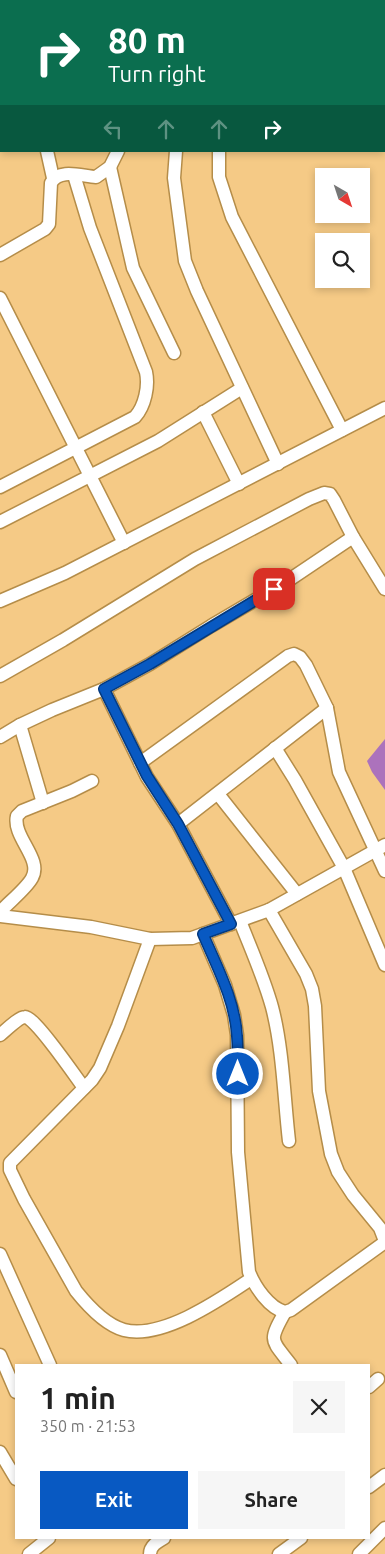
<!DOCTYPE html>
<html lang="en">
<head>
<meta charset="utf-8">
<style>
	body { margin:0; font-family:Ubuntu,sans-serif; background:#f6f6f6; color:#222; height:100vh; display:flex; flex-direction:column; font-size:19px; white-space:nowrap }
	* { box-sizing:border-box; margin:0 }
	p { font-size:16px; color:#767676 }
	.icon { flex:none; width:28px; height:28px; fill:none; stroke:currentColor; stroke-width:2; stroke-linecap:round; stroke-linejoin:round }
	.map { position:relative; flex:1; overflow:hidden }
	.drawer { position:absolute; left:15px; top:1364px; width:355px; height:175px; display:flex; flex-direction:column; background:#fff; border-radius:0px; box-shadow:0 2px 8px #0003 }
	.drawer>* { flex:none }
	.guide { position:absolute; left:0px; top:0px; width:385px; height:152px; box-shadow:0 2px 8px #0003; background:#0b6e4f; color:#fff; overflow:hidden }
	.needle { width:32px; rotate:141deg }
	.buttons { position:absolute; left:315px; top:168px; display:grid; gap:10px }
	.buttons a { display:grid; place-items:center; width:55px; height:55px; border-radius:0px; background:#fff; box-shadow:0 2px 8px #0003; font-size:25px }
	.pin { position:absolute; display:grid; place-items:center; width:42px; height:42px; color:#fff; margin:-21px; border-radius:10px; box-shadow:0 2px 8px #0006 }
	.me { position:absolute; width:55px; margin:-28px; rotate:0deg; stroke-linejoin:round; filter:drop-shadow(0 0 4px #0008) }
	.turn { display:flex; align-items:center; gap:18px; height:105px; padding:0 25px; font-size:22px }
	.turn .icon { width:65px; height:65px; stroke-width:2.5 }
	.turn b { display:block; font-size:35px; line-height:42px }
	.lanes { display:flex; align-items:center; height:48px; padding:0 25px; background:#0003; justify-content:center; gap:25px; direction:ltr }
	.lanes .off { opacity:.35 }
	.round { display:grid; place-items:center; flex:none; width:52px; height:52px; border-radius:0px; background:#f6f6f6 }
	.head { display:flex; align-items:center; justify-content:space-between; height:85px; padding:0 25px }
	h1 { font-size:30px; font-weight:600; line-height:38px }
	.primary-button { display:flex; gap:10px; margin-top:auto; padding:10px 25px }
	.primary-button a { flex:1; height:58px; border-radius:0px; background:#0859c2; color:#fff; font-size:20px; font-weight:600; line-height:58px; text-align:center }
	.primary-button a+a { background:#f6f6f6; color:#222 }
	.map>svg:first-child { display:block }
	.water { fill:#ac72bc }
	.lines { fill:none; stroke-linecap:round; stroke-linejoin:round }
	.street-casing { stroke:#b58d49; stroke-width:15 }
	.street { stroke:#fff; stroke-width:12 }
	.route-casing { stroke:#053a7e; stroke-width:12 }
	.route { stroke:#0859c2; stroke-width:9 }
</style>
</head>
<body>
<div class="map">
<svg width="385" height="1554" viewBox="0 0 385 1554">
	<rect width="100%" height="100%" fill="#f5ca86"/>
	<polygon class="water" points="385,739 385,790 372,772 367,761"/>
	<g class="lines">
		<g class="street-casing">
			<g id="street">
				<polyline points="189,0 189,1"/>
				<polyline points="252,0 252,1"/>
				<polyline points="23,1 23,0"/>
				<polyline points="58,1 58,0"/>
				<polyline points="364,1 364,0"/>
				<polyline points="0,58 1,59"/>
				<polyline points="384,85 385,85"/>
				<polyline points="47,151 53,178"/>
				<polyline points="176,151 174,178 185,261 197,291 278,464"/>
				<polyline points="219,151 219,177 232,217 342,430"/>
				<polyline points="110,167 133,268 174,353"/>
				<path d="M0 255 45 229 49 224 51 183C59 168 81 176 96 177L110 167 118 151"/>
				<polyline points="0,298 124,543"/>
				<polyline points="203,412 239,484"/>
				<path d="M0 487 135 417C145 406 149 386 146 372L90 228 74 175"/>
				<polyline points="0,522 158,441 242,388"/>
				<polyline points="0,601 65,573 385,408"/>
				<polyline points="0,676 63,640 195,559 309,499 324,493 330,494 334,500 353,537 385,589"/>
				<polyline points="104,689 147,777 178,824 231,924"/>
				<polyline points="20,725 43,803"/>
				<polyline points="0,737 20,725 52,710 104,689 150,664 211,626 289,580 353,537"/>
				<polyline points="275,748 295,780 344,868 385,965"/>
				<polyline points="140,763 288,656 294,654 300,657 306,665 327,708 339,772 385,871"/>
				<polyline points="218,794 297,894"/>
				<polyline points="178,824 327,708"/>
				<polyline points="269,910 306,974 312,989 315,1006 319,1091 331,1154 338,1172 353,1195 380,1228 385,1241"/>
				<path d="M0 912C9 902 26 889 32 878 43 859 12 837 17 816L22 811 72 791 92 781"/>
				<polyline points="0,916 91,927 150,939 192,938 269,910 385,845"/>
				<path d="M240 921C251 949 264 978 272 1007 283 1049 284 1098 289 1141"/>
				<path d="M203 934 225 985 234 1015 237 1035 238 1152 249 1272C255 1287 269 1308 285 1312L291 1310 385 1242"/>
				<path d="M150 939 118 1026 100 1068 92 1080 10 1163V1170L24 1199 76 1291C88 1306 106 1325 124 1330 162 1340 221 1299 251 1279"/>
				<path d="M0 1035C5 1031 19 1017 25 1017 34 1016 76 1077 84 1088"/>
				<polyline points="0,1254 50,1365"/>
				<path d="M285 1312C268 1342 271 1339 291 1365"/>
				<polyline points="0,1355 16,1392"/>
				<polyline points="369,1387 378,1379"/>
				<polyline points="0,1452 16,1479"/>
				<polyline points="369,1487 385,1475"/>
				<polyline points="29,1554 49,1538"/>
				<path d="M150 1554C150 1546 157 1542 164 1538"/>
				<polyline points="279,1554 301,1538"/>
				<polyline points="359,1554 385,1528"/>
			</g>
		</g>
		<use href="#street" class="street"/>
	</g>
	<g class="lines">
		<g class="route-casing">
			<path id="route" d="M238 1074C238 1062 238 1049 237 1036 235 1000 217 967 203 934L231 924 178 824 147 776 104 689 150 664 274 589"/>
		</g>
		<use href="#route" class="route"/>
	</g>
</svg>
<div class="buttons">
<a><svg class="needle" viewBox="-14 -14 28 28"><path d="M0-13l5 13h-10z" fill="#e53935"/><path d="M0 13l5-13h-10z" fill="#767676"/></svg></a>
<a><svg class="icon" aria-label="search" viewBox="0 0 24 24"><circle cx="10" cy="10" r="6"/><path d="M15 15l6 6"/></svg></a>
</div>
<div class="pin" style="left:274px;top:589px;background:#d93025"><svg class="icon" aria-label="arrive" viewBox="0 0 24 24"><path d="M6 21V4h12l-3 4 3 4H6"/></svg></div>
<svg class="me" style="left:238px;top:1074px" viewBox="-20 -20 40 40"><circle r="17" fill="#0859c2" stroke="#fff" stroke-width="3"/><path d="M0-11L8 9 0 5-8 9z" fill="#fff"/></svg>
<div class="guide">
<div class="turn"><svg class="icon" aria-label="right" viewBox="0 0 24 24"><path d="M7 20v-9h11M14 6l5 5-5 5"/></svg><div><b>80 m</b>Turn right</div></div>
<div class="lanes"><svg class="icon off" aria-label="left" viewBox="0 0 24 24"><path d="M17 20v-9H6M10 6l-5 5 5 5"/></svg><svg class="icon off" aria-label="ahead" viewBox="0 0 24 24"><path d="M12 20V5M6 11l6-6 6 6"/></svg><svg class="icon off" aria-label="ahead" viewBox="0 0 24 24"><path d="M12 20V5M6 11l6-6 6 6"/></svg><svg class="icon" aria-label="right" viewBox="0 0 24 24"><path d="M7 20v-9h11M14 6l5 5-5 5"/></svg></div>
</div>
<section class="drawer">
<div class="head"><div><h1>1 min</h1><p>350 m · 21:53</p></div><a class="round"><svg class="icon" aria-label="close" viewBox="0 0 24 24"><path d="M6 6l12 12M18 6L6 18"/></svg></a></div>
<div class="primary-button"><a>Exit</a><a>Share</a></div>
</section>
</div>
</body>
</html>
